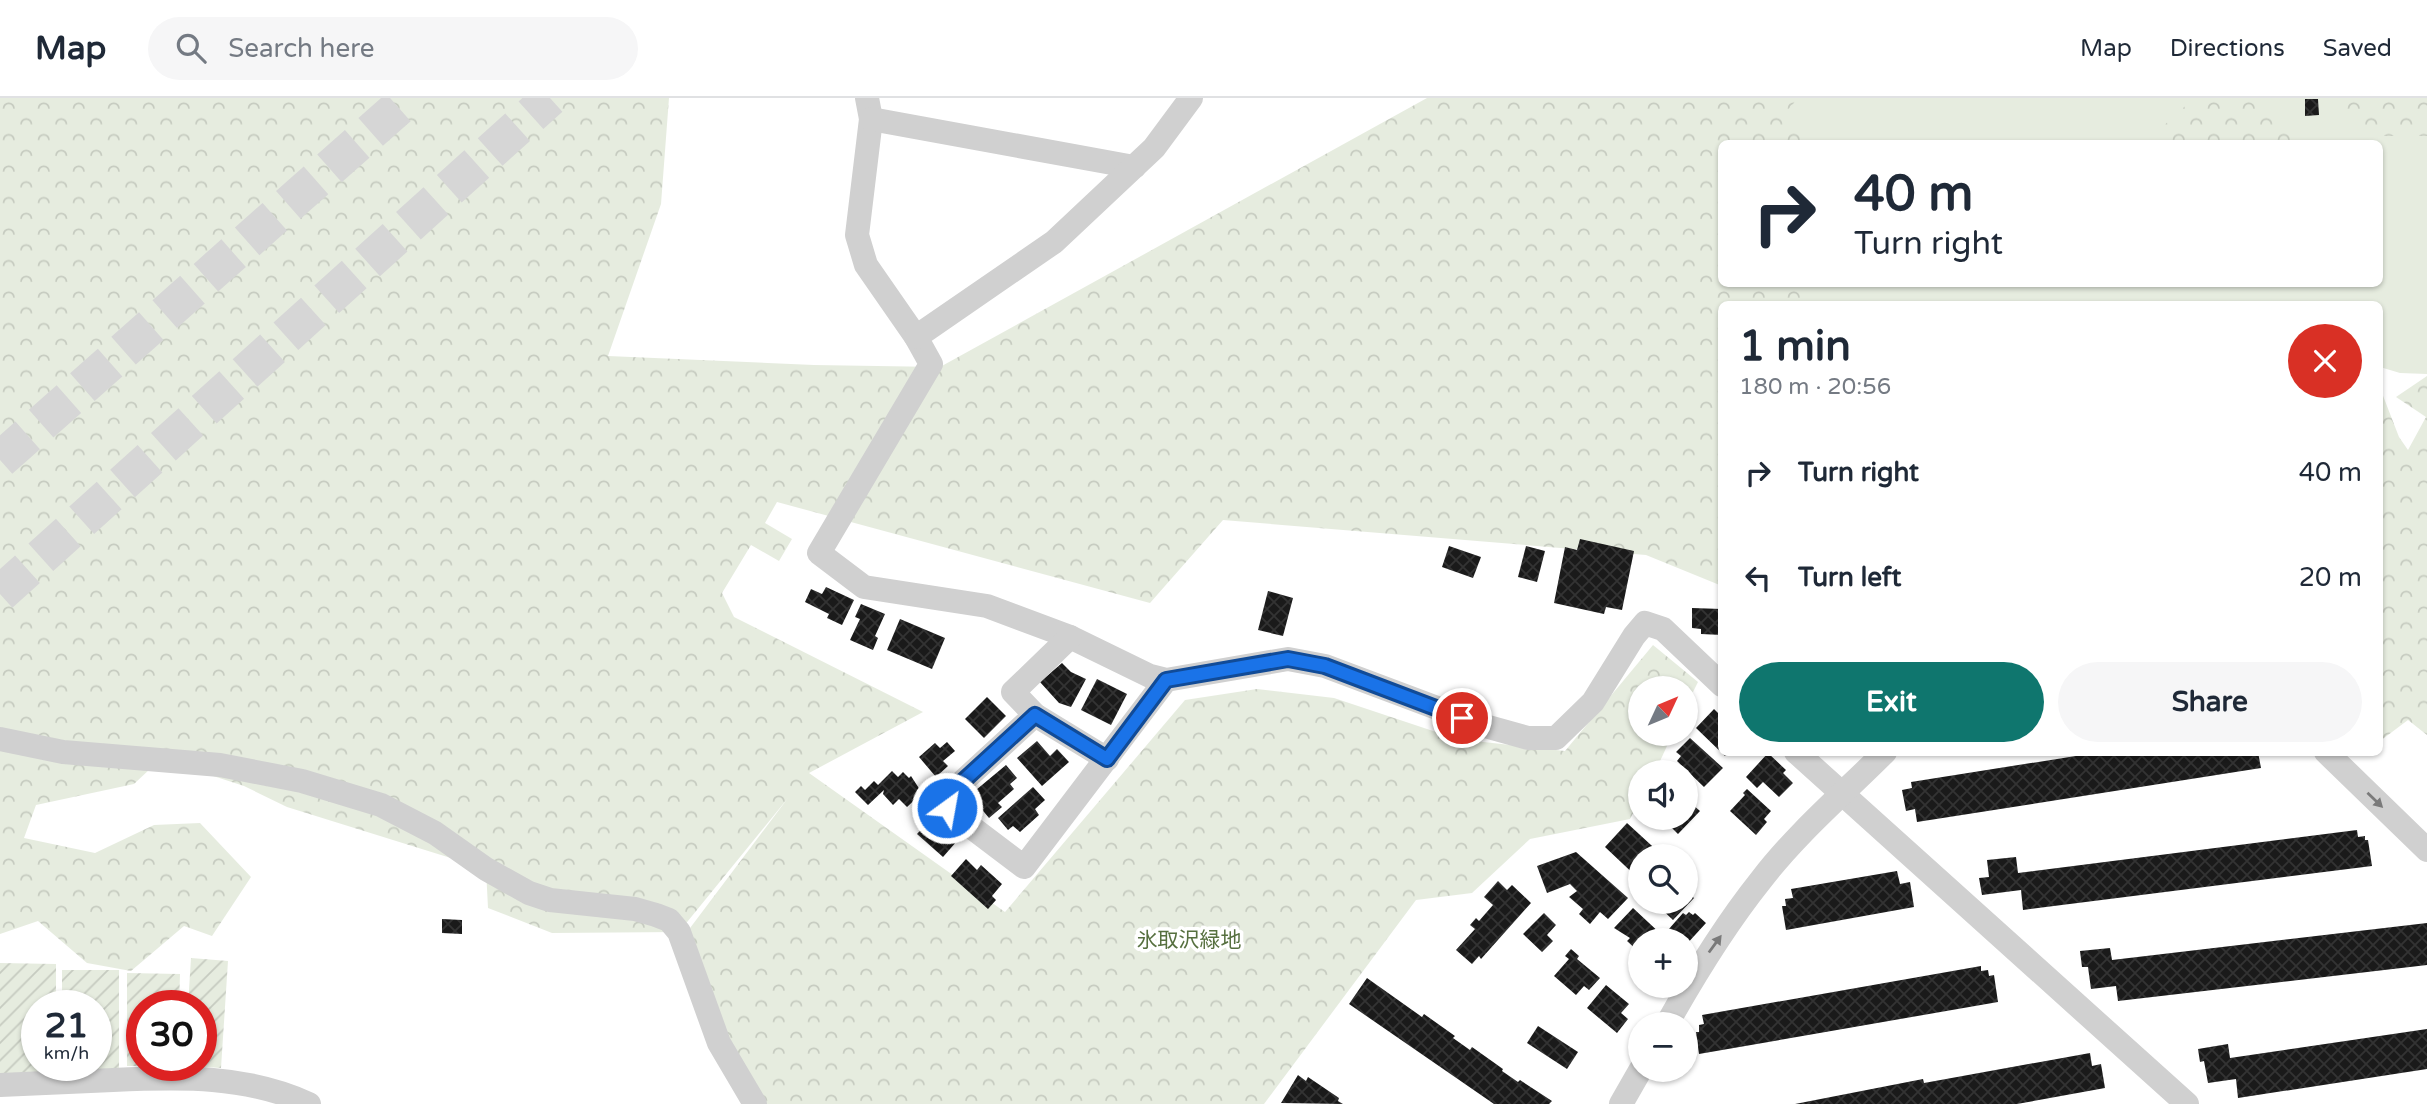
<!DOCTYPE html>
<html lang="en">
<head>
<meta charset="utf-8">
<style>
	body { margin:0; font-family:"Varela Round","Noto Sans JP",sans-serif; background:#f6f6f7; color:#1f2937; height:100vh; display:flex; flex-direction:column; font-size:26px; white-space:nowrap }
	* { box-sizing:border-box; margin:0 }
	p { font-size:23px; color:#747a83 }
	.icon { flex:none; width:38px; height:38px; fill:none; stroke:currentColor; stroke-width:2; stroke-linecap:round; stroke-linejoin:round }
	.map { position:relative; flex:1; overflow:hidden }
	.side { position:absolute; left:1718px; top:203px; width:665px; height:455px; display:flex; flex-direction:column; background:#fff; border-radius:10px; box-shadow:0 2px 5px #0004 }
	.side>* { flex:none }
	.guide { position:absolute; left:1718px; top:42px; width:665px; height:147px; border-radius:10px; box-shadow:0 2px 5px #0004; background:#fff; color:#1f2937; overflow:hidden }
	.needle { width:46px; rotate:46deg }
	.buttons { position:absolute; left:1628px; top:578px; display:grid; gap:14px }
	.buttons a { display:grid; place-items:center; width:70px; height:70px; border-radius:50%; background:#fff; box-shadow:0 2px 5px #0004; font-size:35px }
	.speed { position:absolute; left:21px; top:892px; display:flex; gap:14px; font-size:35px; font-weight:700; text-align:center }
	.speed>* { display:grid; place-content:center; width:91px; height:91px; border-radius:50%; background:#fff; box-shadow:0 2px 5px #0004; line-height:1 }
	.speed small { font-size:18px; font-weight:400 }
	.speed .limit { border:10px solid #d22; background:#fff; color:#111 }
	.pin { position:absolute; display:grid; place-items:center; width:60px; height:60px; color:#fff; margin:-30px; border:4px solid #fff; border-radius:50%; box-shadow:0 2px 7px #0007 }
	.me { position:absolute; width:77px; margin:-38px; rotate:32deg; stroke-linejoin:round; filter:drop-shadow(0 0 5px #0008) }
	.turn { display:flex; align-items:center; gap:24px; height:147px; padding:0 21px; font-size:32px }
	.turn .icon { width:91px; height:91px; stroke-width:2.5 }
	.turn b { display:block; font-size:49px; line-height:60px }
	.round { display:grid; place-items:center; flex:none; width:74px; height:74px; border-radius:37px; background:#f6f6f7 }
	.headline { display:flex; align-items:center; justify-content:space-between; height:119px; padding:0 21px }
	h1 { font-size:42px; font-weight:700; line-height:52px }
	.action { display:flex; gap:14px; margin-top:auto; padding:14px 21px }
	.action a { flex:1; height:80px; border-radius:42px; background:#0f766e; color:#fff; font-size:28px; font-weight:700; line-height:80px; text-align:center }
	.action a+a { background:#f6f6f7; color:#1f2937 }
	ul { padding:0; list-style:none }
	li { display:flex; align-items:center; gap:21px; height:105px; padding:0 21px }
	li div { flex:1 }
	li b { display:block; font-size:26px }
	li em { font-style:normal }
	header { display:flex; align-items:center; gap:42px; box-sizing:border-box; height:98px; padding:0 35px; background:#fff; border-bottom:2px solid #e0e1e3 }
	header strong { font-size:33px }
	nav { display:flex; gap:38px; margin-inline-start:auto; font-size:24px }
	.search { width:490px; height:63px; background:#f6f6f7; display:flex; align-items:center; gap:18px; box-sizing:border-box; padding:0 24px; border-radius:38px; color:#747a83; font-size:26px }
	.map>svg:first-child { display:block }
	.grass { fill:#e6ecdf }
	.forest { fill:url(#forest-crowns) }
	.garden { fill:url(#garden-furrows) }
	.building { fill:url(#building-cross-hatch) }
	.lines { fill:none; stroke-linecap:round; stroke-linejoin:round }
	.highway-tunnel { stroke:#d6d6d6; stroke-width:37; stroke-dasharray:37 18; stroke-linecap:butt }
	.minor { stroke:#d0d0d0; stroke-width:24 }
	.oneway { fill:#7a7a7a }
	.route-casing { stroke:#114b97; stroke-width:18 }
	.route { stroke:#1a73e8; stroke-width:12 }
	.labels { text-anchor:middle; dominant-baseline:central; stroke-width:7; stroke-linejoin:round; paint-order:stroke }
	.park-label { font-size:21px; fill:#56703f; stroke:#fff }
</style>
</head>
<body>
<header>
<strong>Map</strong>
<div class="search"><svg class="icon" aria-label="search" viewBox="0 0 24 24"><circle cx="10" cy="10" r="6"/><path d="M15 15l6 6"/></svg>Search here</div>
<nav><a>Map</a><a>Directions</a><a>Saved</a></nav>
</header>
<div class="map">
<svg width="2427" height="1006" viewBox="0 0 2427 1006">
	<defs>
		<pattern id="forest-crowns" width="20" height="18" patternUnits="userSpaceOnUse" patternTransform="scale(1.75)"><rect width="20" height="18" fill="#e6ecdf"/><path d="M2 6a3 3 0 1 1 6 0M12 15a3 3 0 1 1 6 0" fill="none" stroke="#c6cbc0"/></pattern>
		<pattern id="garden-furrows" width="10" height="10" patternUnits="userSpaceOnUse" patternTransform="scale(1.75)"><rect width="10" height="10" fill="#e6ecdf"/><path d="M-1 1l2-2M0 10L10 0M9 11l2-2" fill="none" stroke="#c6cbc0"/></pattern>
		<pattern id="building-cross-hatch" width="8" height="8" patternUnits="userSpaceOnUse" patternTransform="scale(1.75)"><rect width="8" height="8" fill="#1a1a1a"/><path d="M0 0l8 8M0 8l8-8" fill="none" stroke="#333"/></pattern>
	</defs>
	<rect width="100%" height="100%" fill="#fff"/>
	<polygon class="grass" points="1785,0 2427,0 2427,276 2400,275 2380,269 2380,206 1816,206 1821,186 2380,186 2380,46 1786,45"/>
	<g class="forest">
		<polygon points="0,0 669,0 661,106 608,258 814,267 940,269 1427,0 1798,0 1788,12 1804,45 1722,46 1722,186 1827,186 1818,202 1822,206 1722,206 1722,488 1646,457 1223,422 1150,505 777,404 765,425 792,441 779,463 751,447 722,495 734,519 923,614 809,675 1005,814 1185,602 1257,591 1334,600 1457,641 1565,653 1653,547 1698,584 1685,610 1685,590 1640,590 1640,635 1673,635 1655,674 1640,674 1640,702 1630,721 1530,741 1472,795 1416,802 1264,1006 757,1006 675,850 788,700 679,834 552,835 488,810 486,771 287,709 244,688 167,663 151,670 134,686 36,707 24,740 95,755 154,727 200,725 251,779 212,838 184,828 131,873 87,865 38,823 0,836"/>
		<polygon points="2194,0 2270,0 2282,19 2310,45 2155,45 2160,31"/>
		<polygon points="2334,0 2427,0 2427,38 2365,38"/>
		<polygon points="2427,278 2427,637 2408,622 2380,643 2380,290 2399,339 2408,352 2426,319 2396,299"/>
	</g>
	<g class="garden">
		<polygon points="191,860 228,863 221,970 191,968 201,968 201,908 188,908"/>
		<polygon points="0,865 56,866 56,908 37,908 37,968 55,968 55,976 0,975"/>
		<polygon points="62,872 119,872 119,973 62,972 62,968 96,968 96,908 62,908"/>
		<polygon points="127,875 180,876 179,908 142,908 142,968 179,968 127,968"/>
	</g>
	<g class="building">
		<polygon points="2305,1 2318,1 2319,17 2305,18"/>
		<polygon points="1580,441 1634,453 1622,512 1606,509 1604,516 1554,505 1565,449 1577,452"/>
		<polygon points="1449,448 1481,459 1473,480 1442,469"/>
		<polygon points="1526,448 1545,453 1537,484 1518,479"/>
		<polygon points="826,489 854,502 842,527 827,520 829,516 805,504 811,491 822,496"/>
		<polygon points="1268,493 1293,500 1283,538 1258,532"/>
		<polygon points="861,506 885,516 875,538 878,540 873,552 850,542 860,521 855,519"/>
		<polygon points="1692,510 1722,511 1722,537 1701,536 1701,531 1692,530"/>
		<polygon points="900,521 945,540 932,571 887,552"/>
		<polygon points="1062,565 1071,574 1086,581 1071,609 1059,605 1040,584"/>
		<polygon points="1097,581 1127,596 1111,627 1081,612"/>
		<polygon points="987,599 1006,618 984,640 965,621"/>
		<polygon points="1714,611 1722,619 1722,654 1728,654 1725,658 1696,630"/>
		<polygon points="1690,640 1723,670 1704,689 1677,663 1681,658 1676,654"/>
		<polygon points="1037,643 1050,658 1057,651 1069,664 1042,688 1017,660"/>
		<polygon points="947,644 955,653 943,663 948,668 936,679 919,659 935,645 940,650"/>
		<polygon points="2101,654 2258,654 2261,670 1917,724 1915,711 1906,713 1902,692 1912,690 1911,684"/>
		<polygon points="1768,655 1786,672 1783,675 1793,685 1779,699 1763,684 1757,690 1746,679"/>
		<polygon points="1006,667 1017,680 1010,686 1014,691 998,705 1002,709 989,720 970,697"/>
		<polygon points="892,673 898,679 903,674 909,680 911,678 922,695 907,709 899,701 893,707 883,696 884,692 868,707 855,694 861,688 865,692 874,683 878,687"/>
		<polygon points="1033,689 1045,702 1035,711 1039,717 1020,734 1013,728 1008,732 998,720"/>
		<polygon points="1747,691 1771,713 1764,721 1767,724 1756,737 1730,713 1745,697 1743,695"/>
		<polygon points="1685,700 1700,713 1678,736 1665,723 1669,719 1685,719"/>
		<polygon points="931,720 957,743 943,759 917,736"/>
		<polygon points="1627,725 1663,758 1640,758 1640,782 1605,749"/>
		<polygon points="2357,732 2358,739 2365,738 2365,742 2368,742 2372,768 2023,812 2021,792 1982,797 1979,780 1989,779 1987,762 2016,759 2018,775"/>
		<polygon points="1576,754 1628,800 1608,821 1600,814 1590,826 1579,816 1583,811 1569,799 1577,793 1570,786 1547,795 1537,768"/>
		<polygon points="966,761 977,772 981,767 1002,786 992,798 996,802 988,811 951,778"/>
		<polygon points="1897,773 1900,786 1910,784 1914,809 1786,832 1782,808 1786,808 1785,801 1793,800 1791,791"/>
		<polygon points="1498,783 1507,792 1512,787 1531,805 1481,861 1479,858 1472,866 1456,852 1475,831 1470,827 1476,820 1479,823 1493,807 1484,799"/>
		<polygon points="1685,792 1694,800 1673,822 1653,803 1685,803"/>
		<polygon points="1633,810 1663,838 1659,842 1640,842 1640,855 1627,843 1630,840 1614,830"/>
		<polygon points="1689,814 1693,817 1695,815 1706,825 1685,848 1685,842 1679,842 1668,832 1683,815 1686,817"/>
		<polygon points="1544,815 1556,827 1547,837 1553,843 1542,854 1523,836"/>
		<polygon points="442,821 462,822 462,836 442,835"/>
		<polygon points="2427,825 2427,867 2118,903 2116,888 2091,891 2088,869 2082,869 2080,853 2110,850 2112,862"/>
		<polygon points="1571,851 1579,858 1577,861 1600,880 1589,892 1584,888 1576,897 1554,878 1569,861 1565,858"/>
		<polygon points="1981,868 1981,873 1988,872 1989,878 1994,877 1998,904 1699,956 1696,934 1699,934 1699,927 1704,926 1702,917"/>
		<polygon points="1367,880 1422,919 1424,916 1455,938 1453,940 1470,952 1472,949 1503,971 1502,973 1518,984 1520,982 1552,1003 1549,1006 1494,1006 1349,906"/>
		<polygon points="1606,887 1629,906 1621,915 1628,921 1617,935 1587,910"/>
		<polygon points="1538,928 1578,954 1567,971 1527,945"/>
		<polygon points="2427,931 2427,971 2238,1000 2236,981 2208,985 2204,963 2200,964 2198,951 2228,946 2230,960"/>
		<polygon points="2090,955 2092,968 2101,966 2105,990 2017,1006 1795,1006 1923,981 1924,985"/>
		<polygon points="1298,977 1306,983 1308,979 1339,1000 1338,1003 1343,1006 1281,1005"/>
	</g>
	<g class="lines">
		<g class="highway-tunnel">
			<polyline points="0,362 409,0"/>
			<polyline points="0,496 550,0"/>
		</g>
		<g class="minor">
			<polyline points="867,0 871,21 857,137 866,167 916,239 931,266 819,455 864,489 987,508 1070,539 1150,578 1166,582 1288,561 1325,568 1485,628 1528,640 1556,640 1593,604 1634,538 1645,525 1663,531 1722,587"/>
			<polyline points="871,21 1134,69"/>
			<polyline points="916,239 1054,144 1154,50 1191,0"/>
			<polyline points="1070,539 1013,594 1035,617 1107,661"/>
			<polyline points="1035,617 949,696 946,710 1024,769 1166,582"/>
			<polyline points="0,641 63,654 220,667 302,683 381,707 435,735 486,771 529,795 550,802 635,811 656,817 669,822 679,834 719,945 755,1006"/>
			<polyline points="1796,654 2187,1006"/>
			<polyline points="2326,654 2427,752"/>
			<path d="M1667 926C1695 876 1725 827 1761 782 1797 735 1843 696 1885 654"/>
			<path d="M0 987C38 985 75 984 113 982 180 979 247 977 309 1006"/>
			<polyline points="1621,1006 1641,971"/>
		</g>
	</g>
	<defs><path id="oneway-solid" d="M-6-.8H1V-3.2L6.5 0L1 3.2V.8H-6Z" transform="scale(1.75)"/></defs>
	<g class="oneway">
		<use href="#oneway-solid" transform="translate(2375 702) rotate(44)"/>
		<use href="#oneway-solid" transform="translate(1715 846) rotate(-54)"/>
	</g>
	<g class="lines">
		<g class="route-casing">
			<polyline id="route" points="947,710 949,696 1035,617 1107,661 1166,582 1288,561 1325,568 1462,620"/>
		</g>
		<use href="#route" class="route"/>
	</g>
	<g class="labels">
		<g class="park-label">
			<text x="1189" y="842">氷取沢緑地</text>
		</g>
	</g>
</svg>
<div class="buttons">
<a><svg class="needle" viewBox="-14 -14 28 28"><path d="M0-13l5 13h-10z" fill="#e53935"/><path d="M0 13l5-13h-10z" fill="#747a83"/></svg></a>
<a><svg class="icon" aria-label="sound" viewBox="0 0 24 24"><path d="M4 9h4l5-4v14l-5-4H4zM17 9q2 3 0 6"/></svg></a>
<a><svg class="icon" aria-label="search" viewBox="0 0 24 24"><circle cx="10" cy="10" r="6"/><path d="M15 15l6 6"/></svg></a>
<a>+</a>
<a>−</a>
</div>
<div class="speed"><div>21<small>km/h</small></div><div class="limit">30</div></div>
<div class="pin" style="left:1462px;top:620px;background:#d93025"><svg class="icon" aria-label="arrive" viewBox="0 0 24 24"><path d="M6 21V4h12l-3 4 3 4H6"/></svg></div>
<svg class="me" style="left:947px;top:710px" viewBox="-20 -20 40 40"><circle r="17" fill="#1a73e8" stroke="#fff" stroke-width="3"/><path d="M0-11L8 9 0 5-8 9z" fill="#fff"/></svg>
<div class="guide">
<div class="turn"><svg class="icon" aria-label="right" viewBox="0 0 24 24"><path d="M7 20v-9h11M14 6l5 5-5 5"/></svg><div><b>40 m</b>Turn right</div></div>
</div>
<section class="side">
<div class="headline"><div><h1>1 min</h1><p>180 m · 20:56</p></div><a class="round" style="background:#d93025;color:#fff"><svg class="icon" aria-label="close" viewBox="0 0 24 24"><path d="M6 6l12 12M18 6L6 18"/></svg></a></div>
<ul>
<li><svg class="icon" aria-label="right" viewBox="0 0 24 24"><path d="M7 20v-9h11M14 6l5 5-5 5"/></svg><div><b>Turn right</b></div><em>40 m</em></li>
<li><svg class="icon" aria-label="left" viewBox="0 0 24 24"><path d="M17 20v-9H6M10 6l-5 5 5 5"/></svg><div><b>Turn left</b></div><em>20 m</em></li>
</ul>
<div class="action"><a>Exit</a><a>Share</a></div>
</section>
</div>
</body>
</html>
